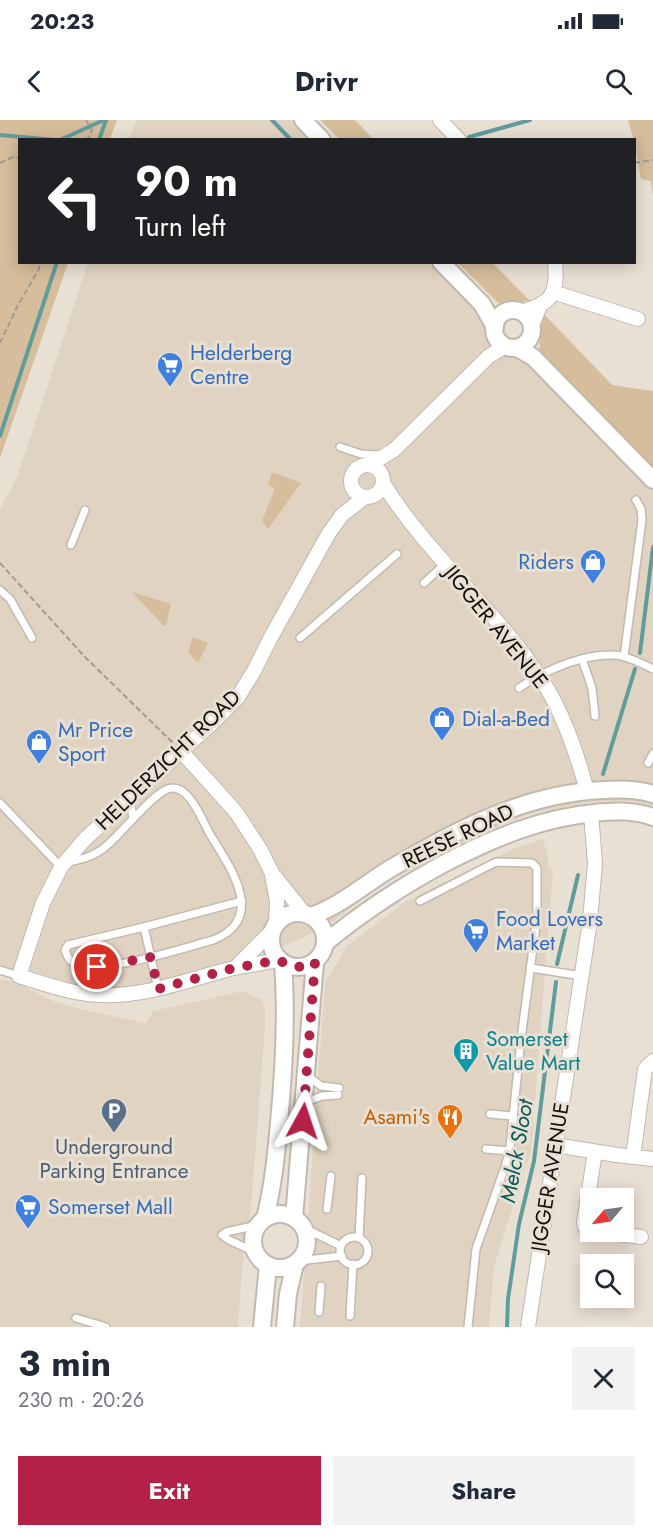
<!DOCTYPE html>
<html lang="en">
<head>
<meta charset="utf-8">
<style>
	body { margin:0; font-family:Jost,sans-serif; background:#f2f2f3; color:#1f2937; height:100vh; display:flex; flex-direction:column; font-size:22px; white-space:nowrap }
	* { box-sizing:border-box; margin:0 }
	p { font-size:20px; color:#747a83 }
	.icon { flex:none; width:33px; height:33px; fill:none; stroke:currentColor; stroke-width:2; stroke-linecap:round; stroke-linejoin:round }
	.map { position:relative; height:1207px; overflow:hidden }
	.sheet { display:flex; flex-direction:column; background:#fff; flex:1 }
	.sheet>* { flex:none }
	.guide { position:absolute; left:18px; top:18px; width:618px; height:126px; border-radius:0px; box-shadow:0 3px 15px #0003; background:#202124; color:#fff; overflow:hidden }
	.needle { width:39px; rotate:241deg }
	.tools { position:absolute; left:580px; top:1068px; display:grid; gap:12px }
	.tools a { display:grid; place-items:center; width:54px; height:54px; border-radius:0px; background:#fff; box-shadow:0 3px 15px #0003; font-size:30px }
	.pin { position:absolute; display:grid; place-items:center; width:51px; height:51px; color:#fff; margin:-26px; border:3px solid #fff; border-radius:50%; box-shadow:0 2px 6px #0007 }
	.me { position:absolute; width:66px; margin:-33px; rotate:5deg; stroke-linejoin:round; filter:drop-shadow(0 0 4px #0008) }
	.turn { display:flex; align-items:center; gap:21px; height:126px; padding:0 18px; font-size:27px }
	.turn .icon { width:78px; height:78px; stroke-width:2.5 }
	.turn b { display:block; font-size:42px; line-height:51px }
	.round { display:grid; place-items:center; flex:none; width:63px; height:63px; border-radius:0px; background:#f2f2f3 }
	.overview { display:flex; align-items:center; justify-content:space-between; height:102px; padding:0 18px }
	h1 { font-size:36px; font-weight:700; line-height:45px }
	.action { display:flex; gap:12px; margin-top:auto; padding:12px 18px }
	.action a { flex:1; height:69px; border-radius:0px; background:#b32147; color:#fff; font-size:24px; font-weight:700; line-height:69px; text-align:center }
	.action a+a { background:#f2f2f3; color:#1f2937 }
	.status { display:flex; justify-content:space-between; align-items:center; height:42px; padding:0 30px; background:#fff; direction:ltr }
	.status svg { height:16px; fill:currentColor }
	header { display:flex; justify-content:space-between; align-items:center; height:78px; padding:0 18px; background:#fff; font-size:27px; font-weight:700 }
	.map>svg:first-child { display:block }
	.built { fill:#e1d3c1 }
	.grass { fill:#d6bd9b }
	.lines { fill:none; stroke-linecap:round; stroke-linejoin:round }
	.stream { stroke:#609c9b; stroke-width:4 }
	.service-casing { stroke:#c1b9ae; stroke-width:10 }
	.minor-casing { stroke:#c1b9ae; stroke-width:16 }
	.tertiary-casing { stroke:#c1b9ae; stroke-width:20 }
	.path { stroke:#a29b92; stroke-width:2; stroke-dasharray:6 3; stroke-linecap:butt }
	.service { stroke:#fff; stroke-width:7 }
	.minor { stroke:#fff; stroke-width:14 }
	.tertiary { stroke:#fff; stroke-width:16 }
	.route { stroke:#b32147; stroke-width:10; stroke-dasharray:0 18 }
	.labels { text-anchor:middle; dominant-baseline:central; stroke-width:6; stroke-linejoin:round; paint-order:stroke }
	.shop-label { font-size:21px; fill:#366cbe; stroke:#e9e0d4; text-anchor:start }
	.street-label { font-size:21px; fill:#13100c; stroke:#e9e0d4 }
	.culture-label { font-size:21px; fill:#0d838f; stroke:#e9e0d4; text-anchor:start }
	.food-label { font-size:21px; fill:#c56008; stroke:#e9e0d4; text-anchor:end }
	.service-label { font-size:21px; fill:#4e5e75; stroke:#e9e0d4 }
	.water-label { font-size:22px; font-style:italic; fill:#0a5858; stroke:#e9e0d4 }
</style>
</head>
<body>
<div class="status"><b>20:23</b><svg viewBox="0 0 49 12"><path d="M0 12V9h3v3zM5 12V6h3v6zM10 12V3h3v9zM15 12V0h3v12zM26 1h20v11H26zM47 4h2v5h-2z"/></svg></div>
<header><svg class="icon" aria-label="back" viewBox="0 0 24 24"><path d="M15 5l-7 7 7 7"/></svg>Drivr<svg class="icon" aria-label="search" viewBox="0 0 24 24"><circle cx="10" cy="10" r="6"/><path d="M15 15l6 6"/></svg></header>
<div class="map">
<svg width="653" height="1207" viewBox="0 0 653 1207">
	<rect width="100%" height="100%" fill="#e9e0d4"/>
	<g class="built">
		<polygon points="136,0 300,0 319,20 129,20"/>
		<polygon points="88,143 438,143 653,363 653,686 632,681 590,682 529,694 468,720 397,757 372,771 334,801 298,820 202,857 101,874 0,849 0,389 17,357"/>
		<polygon points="543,719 548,737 548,746 553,751 531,1031 494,1146 489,1207 300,1207 325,862 348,825 408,780 518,727"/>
		<polygon points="0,860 16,862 53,881 76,888 146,903 153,891 243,871 262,880 265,891 265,907 251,1088 242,1149 238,1207 0,1207"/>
	</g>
	<g class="grass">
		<polygon points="0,0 117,0 110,19 20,20 20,142 68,143 0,338"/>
		<polygon points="320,0 355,0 373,19 339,19"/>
		<polygon points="628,0 653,0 653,75 651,61 641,59 634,20"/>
		<polygon points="458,143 493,143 530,181 498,183"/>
		<polygon points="542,192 612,265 653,271 653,351 540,235 539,215"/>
		<polygon points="272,352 301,363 268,409 262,401 275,368 268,365"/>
		<polygon points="132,472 171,484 166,505 164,506"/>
		<polygon points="193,517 208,523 198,543 188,532"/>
	</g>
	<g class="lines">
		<g class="stream">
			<polyline points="272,0 291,20"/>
			<polyline points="0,15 55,20"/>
			<polyline points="469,17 530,0"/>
			<polyline points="60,20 104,0"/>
			<polyline points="99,20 106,0"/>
			<polyline points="0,316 57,142"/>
			<polyline points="640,533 653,427"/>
			<polyline points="603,654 635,549"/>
			<polyline points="557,844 578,755"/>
			<polyline points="507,1207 508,1179 519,1104 534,1041 556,862"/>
		</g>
		<g class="service-casing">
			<g id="service">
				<polyline points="340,327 361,334 378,335"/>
				<polyline points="71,425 85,390"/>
				<polyline points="424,463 446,443"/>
				<polyline points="0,470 10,479 32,518"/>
				<polyline points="300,518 397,434"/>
				<polyline points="624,537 642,400 641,389 636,380"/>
				<polyline points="582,539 592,568 595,596"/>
				<path d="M519 568C545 550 590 530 622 536 632 539 643 544 653 549"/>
				<polyline points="648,643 653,634"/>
				<polyline points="0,683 61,747"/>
				<path d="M133 699C141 691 161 668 172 668 191 667 203 703 211 716 231 748 267 799 213 820 186 827 95 858 72 842 68 839 67 835 65 830L68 825 144 807 242 781"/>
				<path d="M67 742C103 737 109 723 133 699L130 678"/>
				<polyline points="420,781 496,742 532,743 537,748 537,798 521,919 510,1027 506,1044 476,1129 468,1207"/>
				<polyline points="144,807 158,869"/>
				<polyline points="531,848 582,856"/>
				<polyline points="0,850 19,856"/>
				<polyline points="308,956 321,966 339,968"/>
				<polyline points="306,982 322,976 338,975"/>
				<polyline points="490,994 513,996"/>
				<polyline points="486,1029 509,1031"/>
				<polyline points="327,1089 331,1056"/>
				<polyline points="304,1108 341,1126"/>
				<circle cx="354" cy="1131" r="14"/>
				<polyline points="359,1118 362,1058"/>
				<polyline points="255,1132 229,1120 222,1115 226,1112 258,1105"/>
				<polyline points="298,1141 342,1136"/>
				<polyline points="319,1192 321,1166"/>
				<polyline points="350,1196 353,1144"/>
				<polyline points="76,1198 106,1207"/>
			</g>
		</g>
		<g class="minor-casing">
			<g id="minor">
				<polyline points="440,0 459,20"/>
				<polyline points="553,172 638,199"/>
				<path d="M521 192C551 183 558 176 555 142"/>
				<polyline points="532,205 540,186"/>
				<polyline points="369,345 394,330 489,236 506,226"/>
				<circle cx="367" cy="361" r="16"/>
				<path d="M383 363C426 433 492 486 538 554 562 589 576 630 587 671"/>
				<polyline points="181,631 236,692 260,729 272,753 304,793"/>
				<polyline points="272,755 277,781 276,804"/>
				<path d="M279 840C264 843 249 845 234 848 190 859 146 877 100 875 72 874 45 864 19 856L43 783 61 747 85 719 211 604 238 577 254 551 271 517 329 413 342 395 365 377"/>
				<polyline points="236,847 272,811"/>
				<polyline points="555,1025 617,1035 653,1039"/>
				<polyline points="633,1037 645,949 653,941"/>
				<polyline points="591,1110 585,1107 584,1102 595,1032"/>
				<polyline points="603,1112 641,1117"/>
				<polyline points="528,1207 590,801 595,743 591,693"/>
			</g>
		</g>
		<g class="tertiary-casing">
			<g id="tertiary">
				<polyline points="303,0 322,20"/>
				<polyline points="441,142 482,184 495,207"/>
				<circle cx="513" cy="209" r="19"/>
				<polyline points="517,228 533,237 653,360"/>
				<circle cx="298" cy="820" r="27"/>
				<path d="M311 796C342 785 366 763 393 747 458 709 527 673 603 670 619 669 637 669 653 674"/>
				<path d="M325 823C365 790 402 766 447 742 494 718 541 698 594 693 614 691 634 690 653 697"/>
				<circle cx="280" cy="1121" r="27"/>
				<path d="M265 1098C273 1067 276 1036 279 1003 284 950 287 896 283 843"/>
				<polyline points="294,1098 315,842"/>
				<polyline points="262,1207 268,1145"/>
				<polyline points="285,1207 288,1174 295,1144"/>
			</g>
		</g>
		<g class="path">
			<polyline points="86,0 92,10 87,20"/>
			<polyline points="0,43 13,37 20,38"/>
			<polyline points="634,43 653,40"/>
			<polyline points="0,223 18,185 39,149 40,142"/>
			<polyline points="0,443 84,536 173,623"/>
		</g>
		<use href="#service" class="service"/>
		<use href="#minor" class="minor"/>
		<use href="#tertiary" class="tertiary"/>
	</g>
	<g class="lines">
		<path class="route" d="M97 847 151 837 158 869 234 848 279 840C291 848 302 849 315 842L303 1001"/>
	</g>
	<defs>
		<g id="supermarket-pin" transform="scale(1.35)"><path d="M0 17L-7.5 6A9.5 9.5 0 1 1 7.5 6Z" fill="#3f7fe0" stroke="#e9e0d4"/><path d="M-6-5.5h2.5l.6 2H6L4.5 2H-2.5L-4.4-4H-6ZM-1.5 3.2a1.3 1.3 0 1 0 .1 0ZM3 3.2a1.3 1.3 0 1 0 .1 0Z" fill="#fff"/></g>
		<g id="shop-pin" transform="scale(1.35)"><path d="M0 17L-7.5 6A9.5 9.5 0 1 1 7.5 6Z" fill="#3f7fe0" stroke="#e9e0d4"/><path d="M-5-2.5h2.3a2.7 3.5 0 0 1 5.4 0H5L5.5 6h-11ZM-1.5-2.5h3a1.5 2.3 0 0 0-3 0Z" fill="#fff"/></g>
		<g id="building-pin" transform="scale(1.35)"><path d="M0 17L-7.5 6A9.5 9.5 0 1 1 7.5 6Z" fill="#0f9aa8" stroke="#e9e0d4"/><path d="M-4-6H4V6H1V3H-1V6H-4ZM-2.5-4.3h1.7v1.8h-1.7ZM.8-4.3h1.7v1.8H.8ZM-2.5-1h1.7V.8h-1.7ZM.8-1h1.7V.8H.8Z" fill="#fff"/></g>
		<g id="parking-pin" transform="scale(1.35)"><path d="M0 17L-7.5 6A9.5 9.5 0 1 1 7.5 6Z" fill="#5c6f8a" stroke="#e9e0d4"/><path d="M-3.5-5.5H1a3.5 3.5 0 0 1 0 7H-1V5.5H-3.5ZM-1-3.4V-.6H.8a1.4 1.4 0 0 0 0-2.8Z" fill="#fff"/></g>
		<g id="restaurant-pin" transform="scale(1.35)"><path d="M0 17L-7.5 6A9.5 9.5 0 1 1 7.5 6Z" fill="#e8710a" stroke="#e9e0d4"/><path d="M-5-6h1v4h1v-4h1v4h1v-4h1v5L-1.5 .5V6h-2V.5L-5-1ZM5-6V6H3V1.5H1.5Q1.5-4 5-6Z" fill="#fff"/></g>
	</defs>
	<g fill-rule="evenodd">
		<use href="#supermarket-pin" x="170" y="245"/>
		<use href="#shop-pin" x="593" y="442"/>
		<use href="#shop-pin" x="442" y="599"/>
		<use href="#shop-pin" x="39" y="622"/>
		<use href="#supermarket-pin" x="476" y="811"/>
		<use href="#building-pin" x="466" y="931"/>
		<use href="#parking-pin" x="114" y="991"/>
		<use href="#restaurant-pin" x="450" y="997"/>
		<use href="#supermarket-pin" x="28" y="1087"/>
	</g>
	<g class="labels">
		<g class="shop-label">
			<text x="190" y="233">Helderberg<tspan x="190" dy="24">Centre</tspan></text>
			<text x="574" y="442" text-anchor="end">Riders</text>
			<text x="462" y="599">Dial-a-Bed</text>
			<text x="58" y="610">Mr Price<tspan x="58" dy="24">Sport</tspan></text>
			<text x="496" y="799">Food Lovers<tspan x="496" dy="24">Market</tspan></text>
			<text x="48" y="1087">Somerset Mall</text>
		</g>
		<g class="street-label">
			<text transform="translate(496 507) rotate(51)">JIGGER AVENUE</text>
			<text transform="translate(168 640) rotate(-44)">HELDERZICHT ROAD</text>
			<text transform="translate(458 716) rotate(-26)">REESE ROAD</text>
			<text transform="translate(550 1057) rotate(-81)">JIGGER AVENUE</text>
		</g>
		<g class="culture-label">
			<text x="486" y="919">Somerset<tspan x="486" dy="24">Value Mart</tspan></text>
		</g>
		<g class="food-label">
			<text x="430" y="997">Asami's</text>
		</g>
		<g class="service-label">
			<text x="114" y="1027">Underground<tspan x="114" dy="24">Parking Entrance</tspan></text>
		</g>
		<g class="water-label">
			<text transform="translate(516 1031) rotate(-80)">Melck Sloot</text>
		</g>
	</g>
</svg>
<div class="tools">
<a><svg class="needle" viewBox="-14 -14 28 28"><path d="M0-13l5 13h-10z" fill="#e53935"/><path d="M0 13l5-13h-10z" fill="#747a83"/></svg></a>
<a><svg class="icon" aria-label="search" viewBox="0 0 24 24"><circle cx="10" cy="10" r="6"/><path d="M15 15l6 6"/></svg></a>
</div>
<div class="pin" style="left:97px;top:847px;background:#d93025"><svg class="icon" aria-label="arrive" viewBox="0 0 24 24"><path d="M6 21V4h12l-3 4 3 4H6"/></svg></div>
<svg class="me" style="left:303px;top:1001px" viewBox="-20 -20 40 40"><path d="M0-17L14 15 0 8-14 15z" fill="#b32147" stroke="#fff" stroke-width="4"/></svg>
<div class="guide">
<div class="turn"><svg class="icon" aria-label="left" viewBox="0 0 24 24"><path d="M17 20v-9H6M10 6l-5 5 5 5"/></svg><div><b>90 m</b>Turn left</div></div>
</div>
</div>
<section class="sheet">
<div class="overview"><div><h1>3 min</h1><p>230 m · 20:26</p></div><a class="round"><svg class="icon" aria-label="close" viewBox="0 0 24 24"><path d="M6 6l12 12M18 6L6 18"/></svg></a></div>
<div class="action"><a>Exit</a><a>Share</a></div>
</section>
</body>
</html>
